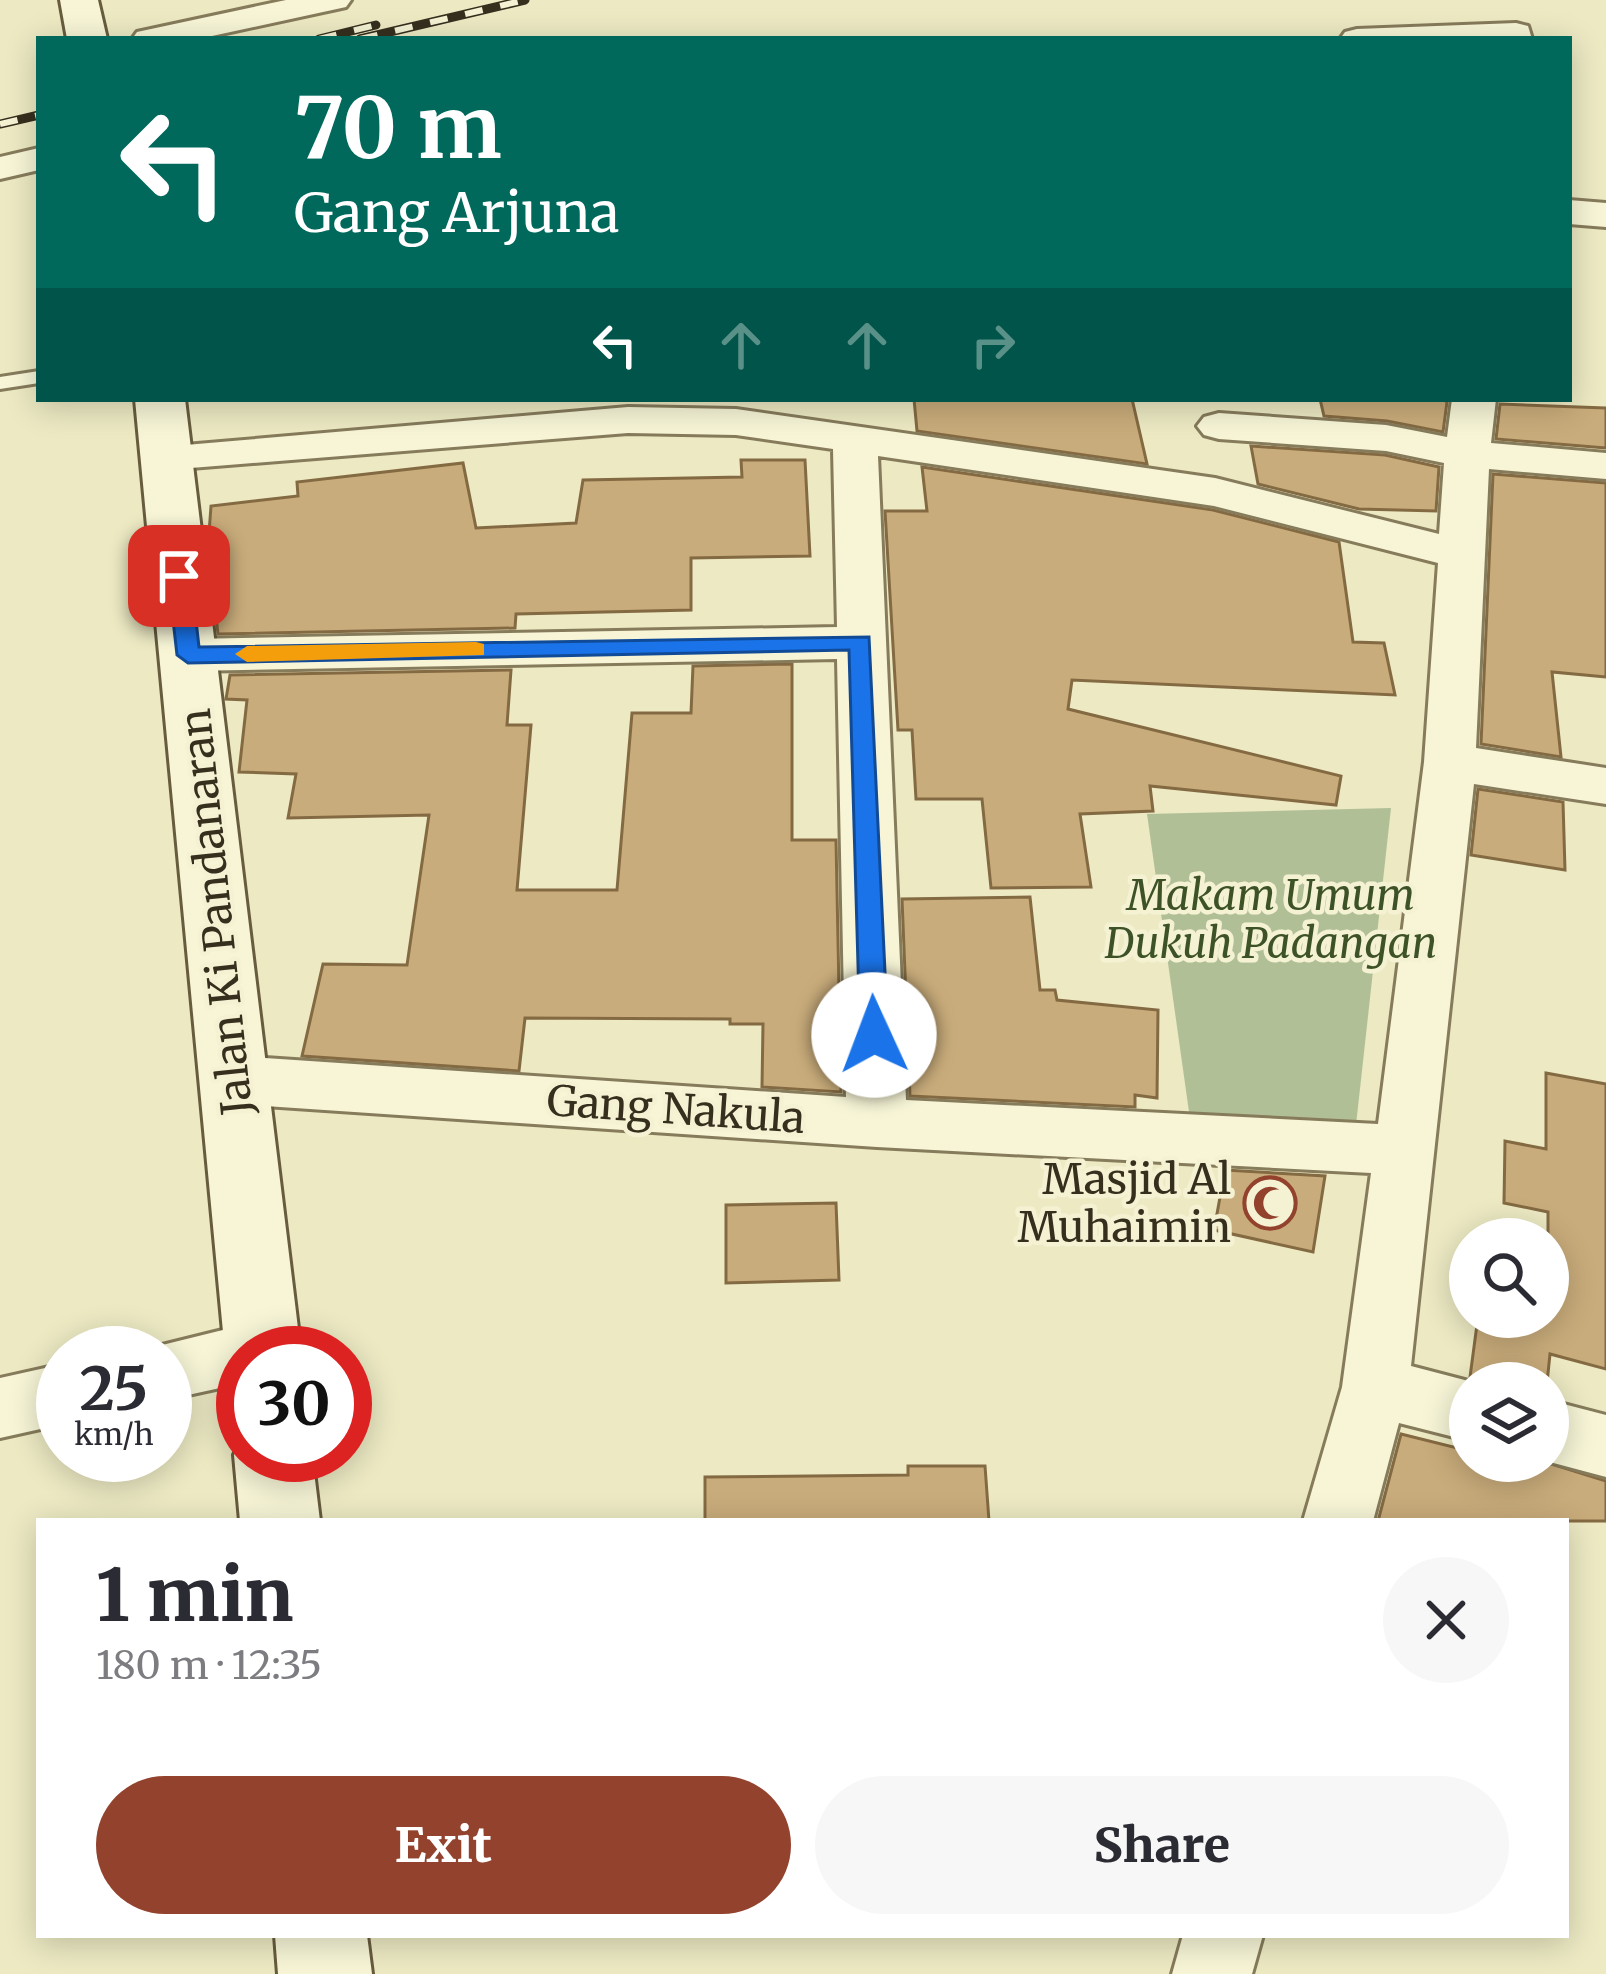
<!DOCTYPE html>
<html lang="en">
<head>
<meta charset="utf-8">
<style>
	body { margin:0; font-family:Merriweather,serif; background:#f7f7f7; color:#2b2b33; height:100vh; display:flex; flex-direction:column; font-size:45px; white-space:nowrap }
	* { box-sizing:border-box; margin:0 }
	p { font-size:39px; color:#7c7c81 }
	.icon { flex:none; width:66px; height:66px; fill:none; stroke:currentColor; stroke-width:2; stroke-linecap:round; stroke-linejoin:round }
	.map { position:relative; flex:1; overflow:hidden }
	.details { position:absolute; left:36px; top:1518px; width:1533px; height:420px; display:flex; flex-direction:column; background:#fff; border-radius:0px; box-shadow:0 6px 30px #0003 }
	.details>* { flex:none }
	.hud { position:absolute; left:36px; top:36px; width:1536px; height:366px; border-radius:0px; box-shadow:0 6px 30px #0003; background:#00695c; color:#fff; overflow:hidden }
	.buttons { position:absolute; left:1449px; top:1218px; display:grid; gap:24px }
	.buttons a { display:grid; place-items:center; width:120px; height:120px; border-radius:50%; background:#fff; box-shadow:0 6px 30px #0003; font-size:60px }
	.speed { position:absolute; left:36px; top:1326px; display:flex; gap:24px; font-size:60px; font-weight:700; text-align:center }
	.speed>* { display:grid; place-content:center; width:156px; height:156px; border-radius:50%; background:#fff; box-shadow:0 6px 30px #0003; line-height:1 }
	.speed small { font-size:30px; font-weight:400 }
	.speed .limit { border:18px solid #d22; background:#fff; color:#111 }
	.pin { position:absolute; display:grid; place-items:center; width:102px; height:102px; color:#fff; margin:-51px; border-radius:24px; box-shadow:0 6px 18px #0006 }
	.me { position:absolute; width:132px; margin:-66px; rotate:358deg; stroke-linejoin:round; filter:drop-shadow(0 0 9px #0008) }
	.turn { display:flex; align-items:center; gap:42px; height:252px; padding:0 60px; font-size:54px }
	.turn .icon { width:156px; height:156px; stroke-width:2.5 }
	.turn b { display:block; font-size:84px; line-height:102px }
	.lanes { display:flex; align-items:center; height:114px; padding:0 60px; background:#0003; justify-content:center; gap:60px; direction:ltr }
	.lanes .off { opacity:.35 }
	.round { display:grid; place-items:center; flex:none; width:126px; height:126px; border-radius:63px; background:#f7f7f7 }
	.overview { display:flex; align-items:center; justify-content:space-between; height:204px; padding:0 60px }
	h1 { font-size:72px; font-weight:800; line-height:90px }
	.button { display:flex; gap:24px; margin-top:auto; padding:24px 60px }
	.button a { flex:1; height:138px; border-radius:72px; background:#92422d; color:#fff; font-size:48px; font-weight:800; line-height:138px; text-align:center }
	.button a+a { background:#f7f7f7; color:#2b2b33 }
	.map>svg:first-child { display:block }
	.cemetery { fill:#b1bf97 }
	.building { fill:#c9ac7b; stroke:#846a42; stroke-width:3 }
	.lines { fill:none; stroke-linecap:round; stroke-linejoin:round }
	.lane-casing { stroke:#867b5b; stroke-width:6 }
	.street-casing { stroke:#867b5b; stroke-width:6 }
	.secondary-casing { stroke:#685c3e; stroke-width:6 }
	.lane { fill:#f7f5d6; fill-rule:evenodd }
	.street { fill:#f7f5d6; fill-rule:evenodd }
	.secondary { fill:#f7f5d6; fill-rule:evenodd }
	.rail-casing { stroke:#362f1e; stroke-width:9 }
	.rail { stroke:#f4f2d3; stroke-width:6; stroke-dasharray:18; stroke-linecap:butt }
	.route { fill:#1a73e8; stroke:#114b97; stroke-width:3 }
	.slow { fill:#f59e0b }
	.labels { text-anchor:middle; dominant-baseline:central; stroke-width:9; stroke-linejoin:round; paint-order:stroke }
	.park-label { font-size:42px; font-style:italic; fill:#3d5226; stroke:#f4f2d3 }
	.street-label { font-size:42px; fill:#362f1e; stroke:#f4f2d3 }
	.poi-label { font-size:42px; fill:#362f1e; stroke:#f4f2d3; text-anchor:end }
</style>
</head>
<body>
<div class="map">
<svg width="1606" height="1974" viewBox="0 0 1606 1974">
	<rect width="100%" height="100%" fill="#ece9c3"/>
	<polygon class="cemetery" points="1391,808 1355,1134 1191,1126 1147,814"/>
	<g class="building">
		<polygon points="914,399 1132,399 1147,464 917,431"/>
		<polygon points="1320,399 1443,399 1447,402 1443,432 1387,421 1324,416"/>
		<polygon points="1500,404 1606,408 1606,448 1496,439"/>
		<polygon points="1251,446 1385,455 1439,467 1436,511 1359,509 1258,484"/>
		<polygon points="741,460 805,460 810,556 691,558 691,610 516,614 515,628 218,634 208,547 211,506 298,496 297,482 463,463 476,528 576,523 583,480 742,477"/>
		<polygon points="922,467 1213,510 1339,542 1353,642 1384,643 1395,695 1072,680 1068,709 1341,776 1336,805 1150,786 1153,811 1080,814 1091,887 991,888 982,799 916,799 912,730 898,730 885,511 927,511"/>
		<polygon points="1493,474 1606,483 1606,677 1552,672 1561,757 1481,744"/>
		<polygon points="792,664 792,840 836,840 841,1092 762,1087 763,1024 730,1024 730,1019 525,1018 519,1071 302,1056 323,964 407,965 429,815 288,818 296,774 239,772 247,700 226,699 230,675 511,670 507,725 531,725 517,890 617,890 632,713 691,713 693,666"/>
		<polygon points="1478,789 1563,802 1565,870 1471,855"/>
		<polygon points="1030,897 1040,990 1055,990 1057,1000 1158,1010 1157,1098 1135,1095 1135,1107 910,1096 902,899"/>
		<polygon points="1546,1073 1606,1084 1606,1369 1550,1354 1547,1383 1480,1383 1470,1377 1478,1317 1548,1317 1548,1212 1504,1203 1505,1141 1546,1149"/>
		<polygon points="1225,1170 1325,1176 1313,1252 1214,1230"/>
		<polygon points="836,1203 839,1280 726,1283 726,1205"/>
		<polygon points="1401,1434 1461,1449 1462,1444 1470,1445 1470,1461 1542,1461 1606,1481 1606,1521 1378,1521"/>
		<polygon points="908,1466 985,1466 989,1521 705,1521 705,1477 908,1475"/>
	</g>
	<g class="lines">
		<g class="lane-casing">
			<polygon id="lane" points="39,371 39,383 0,389 0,377"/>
		</g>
		<g class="street-casing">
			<g id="street">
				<polygon points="286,0 351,0 346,7 198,39 132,39 137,32"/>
				<polygon points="1516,23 1528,26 1532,39 1340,39 1345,32 1357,29"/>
				<polygon points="39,148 39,170 0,179 0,157"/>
				<polygon points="1569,200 1606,203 1606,227 1569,224"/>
				<path d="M1452 399H1496L1491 443 1606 453V479L1489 469 1476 748 1606 768V804L1474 784 1411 1366 1476 1383H1470V1441L1399 1423 1373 1521H1303L1342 1387 1371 1173 877 1147 235 1104 214 1097 205 1080 214 1063 235 1056 846 1097 837 659 189 671 172 666 164 655 172 644 189 639 837 627 833 449 736 435 628 433 166 470 150 466 144 457 150 448 628 407 736 409 1215 478 1439 534 1444 463 1386 451 1219 439 1204 435 1197 426 1204 417 1219 413 1386 425 1447 437ZM878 456 1214 506 1438 563 1424 762 1378 1124 906 1100Z"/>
				<polygon points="243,1325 266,1334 275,1353 243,1353 243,1383 165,1400 165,1353 142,1350"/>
				<polygon points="63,1364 63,1424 0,1438 0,1378"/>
				<polygon points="1548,1400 1606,1415 1606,1477 1546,1461"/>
				<polygon points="1183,1935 1263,1935 1252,1974 1172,1974"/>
			</g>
		</g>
		<g class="secondary-casing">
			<g id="secondary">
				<polygon points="60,0 98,0 107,39 67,39"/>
				<polygon points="135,399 185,399 301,1353 243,1353 243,1379 236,1377 225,1353"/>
				<polygon points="243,1434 243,1455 312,1455 320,1521 240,1521 234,1455"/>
				<polygon points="275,1935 367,1935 372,1974 278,1974"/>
			</g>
		</g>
		<use href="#lane" class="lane"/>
		<use href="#street" class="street"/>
		<use href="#secondary" class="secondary"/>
		<g class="rail-casing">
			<g id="rail">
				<polyline points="319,39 376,25"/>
				<polyline points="360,39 525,0"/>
				<polyline points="0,124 39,115"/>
			</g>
		</g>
		<use href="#rail" class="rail"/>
	</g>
	<polygon class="route" points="179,569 191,576 199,647 869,637 888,1035 884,1043 874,1046 860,1035 849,650 188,663 177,655 168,576"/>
	<polygon class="slow" points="476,642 484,644 484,655 247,662 235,654 247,646"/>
	<defs>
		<g id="mosque-ring" transform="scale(2.7)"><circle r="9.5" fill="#f4f2d3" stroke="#92422d" stroke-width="1.5"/><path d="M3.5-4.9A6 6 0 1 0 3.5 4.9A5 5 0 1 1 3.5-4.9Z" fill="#92422d"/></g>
	</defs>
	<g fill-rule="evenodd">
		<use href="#mosque-ring" x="1270" y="1203"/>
	</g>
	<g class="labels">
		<g class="park-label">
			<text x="1271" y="895">Makam Umum<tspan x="1271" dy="48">Dukuh Padangan</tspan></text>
		</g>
		<g class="street-label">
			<text transform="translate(216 912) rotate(-96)">Jalan Ki Pandanaran</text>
			<text transform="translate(676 1109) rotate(4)">Gang Nakula</text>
		</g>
		<g class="poi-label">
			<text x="1231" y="1179">Masjid Al<tspan x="1231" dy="48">Muhaimin</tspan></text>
		</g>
	</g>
</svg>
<div class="buttons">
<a><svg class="icon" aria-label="search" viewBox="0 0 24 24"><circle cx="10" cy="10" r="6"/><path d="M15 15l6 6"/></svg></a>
<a><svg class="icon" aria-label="layers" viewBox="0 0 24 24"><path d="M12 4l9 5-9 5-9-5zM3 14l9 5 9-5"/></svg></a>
</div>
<div class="speed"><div>25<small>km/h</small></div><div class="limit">30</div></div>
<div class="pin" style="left:179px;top:576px;background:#d93025"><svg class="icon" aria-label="arrive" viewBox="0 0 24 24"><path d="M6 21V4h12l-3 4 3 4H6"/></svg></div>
<svg class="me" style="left:874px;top:1035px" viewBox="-20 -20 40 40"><circle r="19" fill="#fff"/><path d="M0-13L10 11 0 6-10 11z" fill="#1a73e8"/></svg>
<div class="hud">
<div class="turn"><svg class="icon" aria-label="left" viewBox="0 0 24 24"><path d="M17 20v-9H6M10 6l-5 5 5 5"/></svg><div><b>70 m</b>Gang Arjuna</div></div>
<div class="lanes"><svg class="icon" aria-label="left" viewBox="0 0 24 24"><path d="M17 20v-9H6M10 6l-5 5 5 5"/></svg><svg class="icon off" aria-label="ahead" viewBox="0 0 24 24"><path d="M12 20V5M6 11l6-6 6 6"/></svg><svg class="icon off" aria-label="ahead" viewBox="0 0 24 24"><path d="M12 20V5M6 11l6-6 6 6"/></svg><svg class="icon off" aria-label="right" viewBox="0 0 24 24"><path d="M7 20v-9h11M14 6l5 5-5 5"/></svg></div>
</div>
<section class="details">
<div class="overview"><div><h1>1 min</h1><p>180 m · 12:35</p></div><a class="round"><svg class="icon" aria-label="close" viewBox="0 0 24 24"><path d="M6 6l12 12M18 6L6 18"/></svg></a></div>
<div class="button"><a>Exit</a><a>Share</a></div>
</section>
</div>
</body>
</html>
